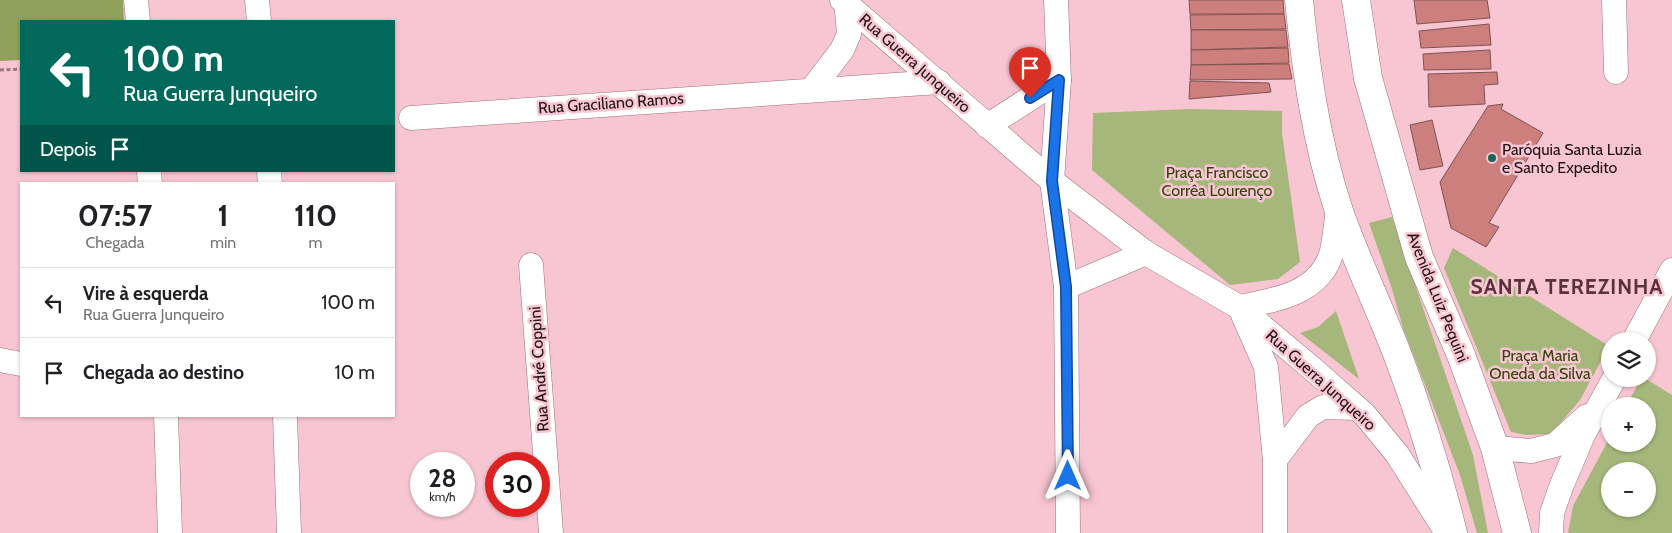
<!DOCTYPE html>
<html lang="pt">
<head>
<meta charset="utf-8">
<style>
	body { margin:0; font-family:Cabin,sans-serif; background:#f2f2f2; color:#202124; height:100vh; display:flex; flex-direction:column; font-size:19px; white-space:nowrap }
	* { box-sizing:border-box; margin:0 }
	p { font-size:16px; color:#757577 }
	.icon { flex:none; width:28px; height:28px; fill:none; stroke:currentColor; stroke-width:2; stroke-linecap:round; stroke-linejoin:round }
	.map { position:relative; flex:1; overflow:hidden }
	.drawer { position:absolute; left:20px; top:182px; width:375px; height:235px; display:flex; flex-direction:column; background:#fff; border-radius:0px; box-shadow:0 1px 4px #0004 }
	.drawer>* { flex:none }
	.hud { position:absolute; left:20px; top:20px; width:375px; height:152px; border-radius:0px; box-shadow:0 1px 4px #0004; background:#00695c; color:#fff; overflow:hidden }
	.controls { position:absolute; left:1601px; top:332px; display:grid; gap:10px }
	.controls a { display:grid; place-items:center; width:55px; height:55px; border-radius:50%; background:#fff; box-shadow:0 1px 4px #0004; font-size:25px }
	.speed { position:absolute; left:410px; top:452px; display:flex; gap:10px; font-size:25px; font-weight:700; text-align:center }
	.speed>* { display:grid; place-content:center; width:65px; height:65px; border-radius:50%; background:#fff; box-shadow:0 1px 4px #0004; line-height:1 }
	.speed small { font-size:12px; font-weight:400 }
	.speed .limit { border:8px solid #d22; background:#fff; color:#111 }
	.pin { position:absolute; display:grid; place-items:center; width:42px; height:42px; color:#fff; margin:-51px -21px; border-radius:50% 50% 50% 0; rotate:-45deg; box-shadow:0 0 5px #0007 }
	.pin .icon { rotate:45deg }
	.me { position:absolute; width:55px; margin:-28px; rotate:0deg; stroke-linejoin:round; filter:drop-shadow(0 0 4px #0008) }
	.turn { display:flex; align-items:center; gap:18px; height:105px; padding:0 20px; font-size:22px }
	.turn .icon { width:65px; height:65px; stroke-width:2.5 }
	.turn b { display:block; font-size:35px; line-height:42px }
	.then { display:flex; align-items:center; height:48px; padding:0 20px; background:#0003; gap:10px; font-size:19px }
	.eta { display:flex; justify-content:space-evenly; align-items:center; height:85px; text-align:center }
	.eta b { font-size:30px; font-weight:700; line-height:35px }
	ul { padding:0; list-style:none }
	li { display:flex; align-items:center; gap:15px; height:70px; padding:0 20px; border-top:1px solid #e0e0e0 }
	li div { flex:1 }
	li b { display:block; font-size:19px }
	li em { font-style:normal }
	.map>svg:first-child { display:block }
	.green { fill:#a5b77a; fill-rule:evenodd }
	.forest { fill:#8fa15b }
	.building { fill:#cd7f7d; stroke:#7e5251 }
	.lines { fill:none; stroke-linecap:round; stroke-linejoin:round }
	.street-casing { stroke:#9c707c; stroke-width:25 }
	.primary-casing { stroke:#9c707c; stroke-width:29 }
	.path { stroke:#9c7881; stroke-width:3; stroke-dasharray:4 2.5; stroke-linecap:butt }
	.street { stroke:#fff; stroke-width:24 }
	.primary { stroke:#fff; stroke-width:28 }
	.route-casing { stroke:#114b97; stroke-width:12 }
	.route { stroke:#1a73e8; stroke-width:9 }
	.poi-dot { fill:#1c655a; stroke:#f8c6d3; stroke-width:2 }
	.labels { text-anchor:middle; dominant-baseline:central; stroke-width:5; stroke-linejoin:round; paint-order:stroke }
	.street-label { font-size:16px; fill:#221116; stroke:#f8c6d3 }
	.poi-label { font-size:16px; fill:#221116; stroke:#f8c6d3; text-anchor:start }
	.park-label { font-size:16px; fill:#36420c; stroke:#f8c6d3 }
	.district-label { font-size:21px; font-weight:bold; letter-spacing:1px; fill:#59323d; stroke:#f8c6d3 }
</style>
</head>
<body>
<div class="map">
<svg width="1672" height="533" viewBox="0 0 1672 533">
	<rect width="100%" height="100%" fill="#f8c6d3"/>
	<g class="green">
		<polygon points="1190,109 1282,111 1282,133 1300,262 1278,279 1230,285 1092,170 1093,113"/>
		<polygon points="1392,217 1473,455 1488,533 1477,533 1460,475 1403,328 1392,289 1369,223"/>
		<polygon points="1453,248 1609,346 1580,400 1551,434 1526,435 1511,432 1444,268"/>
		<polygon points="1336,311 1359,379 1300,333 1318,327"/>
		<path d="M1641 379H1646L1672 395V533H1568L1573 506 1610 437V444H1648V406H1626ZM1648 471V509H1610V471Z"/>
	</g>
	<polygon class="forest" points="0,0 123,0 124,21 21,21 21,60 0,61"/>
	<g class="building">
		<polygon points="1189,0 1283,0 1284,14 1190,14"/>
		<polygon points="1414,0 1487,0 1490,18 1417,24"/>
		<polygon points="1284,14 1286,29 1191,30 1190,15"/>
		<polygon points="1489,24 1491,45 1421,48 1419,31"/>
		<polygon points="1191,30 1286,30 1288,47 1191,50"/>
		<polygon points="1288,48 1289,63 1191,65 1191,50"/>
		<polygon points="1490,50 1491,69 1424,70 1423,54"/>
		<polygon points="1289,64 1292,79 1190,80 1191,65"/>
		<polygon points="1497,72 1498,84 1484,85 1485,104 1429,107 1428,74"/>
		<polygon points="1190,81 1269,83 1271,92 1189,99"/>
		<polygon points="1503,104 1501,109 1543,133 1489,223 1499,227 1486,247 1451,228 1440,182 1488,106"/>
		<polygon points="1432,120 1443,166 1420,170 1410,125"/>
	</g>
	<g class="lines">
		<g class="street-casing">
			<g id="street">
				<polyline points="136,0 138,21"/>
				<polyline points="257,0 259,21"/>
				<polyline points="842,0 1052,181 1146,253 1239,307 1315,371 1365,415 1397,454 1447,533"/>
				<polyline points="1056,0 1059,80 1052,181 1066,287 1068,533"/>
				<polyline points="1614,0 1616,72"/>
				<polyline points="812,89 842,50 849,34 846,0"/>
				<polyline points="411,118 939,82"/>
				<polyline points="987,126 1059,80"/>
				<polyline points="149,171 150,184"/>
				<polyline points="269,171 270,184"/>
				<polyline points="531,265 551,533"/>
				<polyline points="1066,287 1146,253"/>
				<path d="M1239 307C1275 300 1321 294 1332 251 1335 237 1336 223 1338 209"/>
				<polyline points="1243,315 1266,367 1275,460 1275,533"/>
				<polyline points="1634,341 1672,270"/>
				<polyline points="0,360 21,364"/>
				<polyline points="166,416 170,533"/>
				<polyline points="285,416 289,533"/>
				<polyline points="1495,448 1531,451 1555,445 1587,416"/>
				<polyline points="1275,460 1308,416 1323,407 1356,408"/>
				<polyline points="1551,533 1552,513 1561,487 1583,435 1614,379"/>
			</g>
		</g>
		<g class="primary-casing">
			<g id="primary">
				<path d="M1299 0C1306 70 1316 141 1338 208 1355 258 1379 306 1398 356 1420 414 1438 473 1453 533"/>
				<polyline points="1356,0 1368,78 1419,257 1461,355 1495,448 1517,533"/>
			</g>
		</g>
		<polyline class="path" points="0,70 21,69"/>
		<use href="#street" class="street"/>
		<use href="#primary" class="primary"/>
	</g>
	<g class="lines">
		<g class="route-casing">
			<polyline id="route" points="1030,98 1059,80 1052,181 1066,287 1068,476"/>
		</g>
		<use href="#route" class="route"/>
	</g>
	<circle class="poi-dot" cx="1492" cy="158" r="5"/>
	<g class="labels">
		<g class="street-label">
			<text transform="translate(915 63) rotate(41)">Rua Guerra Junqueiro</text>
			<text transform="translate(611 103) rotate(-4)">Rua Graciliano Ramos</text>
			<text transform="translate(1438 297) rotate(68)">Avenida Luiz Pequini</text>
			<text transform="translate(539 369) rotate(-94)">Rua André Coppini</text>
			<text transform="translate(1321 380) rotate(42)">Rua Guerra Junqueiro</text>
		</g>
		<g class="poi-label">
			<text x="1502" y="149">Paróquia Santa Luzia<tspan x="1502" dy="18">e Santo Expedito</tspan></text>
		</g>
		<g class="park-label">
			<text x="1217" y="172">Praça Francisco<tspan x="1217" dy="18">Corrêa Lourenço</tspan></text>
			<text x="1540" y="355">Praça Maria<tspan x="1540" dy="18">Oneda da Silva</tspan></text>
		</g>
		<g class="district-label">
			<text x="1567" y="286">SANTA TEREZINHA</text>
		</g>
	</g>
</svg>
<div class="controls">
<a><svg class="icon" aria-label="layers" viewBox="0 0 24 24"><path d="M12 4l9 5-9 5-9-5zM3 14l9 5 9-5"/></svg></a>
<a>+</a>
<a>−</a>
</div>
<div class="speed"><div>28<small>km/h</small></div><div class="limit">30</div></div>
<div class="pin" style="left:1030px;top:98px;background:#d93025"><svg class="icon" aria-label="arrive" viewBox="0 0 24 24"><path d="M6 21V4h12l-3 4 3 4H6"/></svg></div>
<svg class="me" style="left:1068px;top:476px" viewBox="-20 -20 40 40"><path d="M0-17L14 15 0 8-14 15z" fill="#1a73e8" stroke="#fff" stroke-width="4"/></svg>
<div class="hud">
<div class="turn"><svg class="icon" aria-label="left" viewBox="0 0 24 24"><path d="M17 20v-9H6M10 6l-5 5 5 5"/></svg><div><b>100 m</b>Rua Guerra Junqueiro</div></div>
<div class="then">Depois<svg class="icon" aria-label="arrive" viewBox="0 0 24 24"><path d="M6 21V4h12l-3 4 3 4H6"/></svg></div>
</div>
<section class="drawer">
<div class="eta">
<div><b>07:57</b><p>Chegada</p></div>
<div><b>1</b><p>min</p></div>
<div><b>110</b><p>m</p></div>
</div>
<ul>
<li><svg class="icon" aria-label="left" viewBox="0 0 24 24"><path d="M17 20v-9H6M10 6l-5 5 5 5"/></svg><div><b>Vire à esquerda</b><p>Rua Guerra Junqueiro</p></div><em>100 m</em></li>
<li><svg class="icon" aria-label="arrive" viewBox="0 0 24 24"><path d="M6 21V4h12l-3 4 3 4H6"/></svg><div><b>Chegada ao destino</b></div><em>10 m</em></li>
</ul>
</section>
</div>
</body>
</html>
